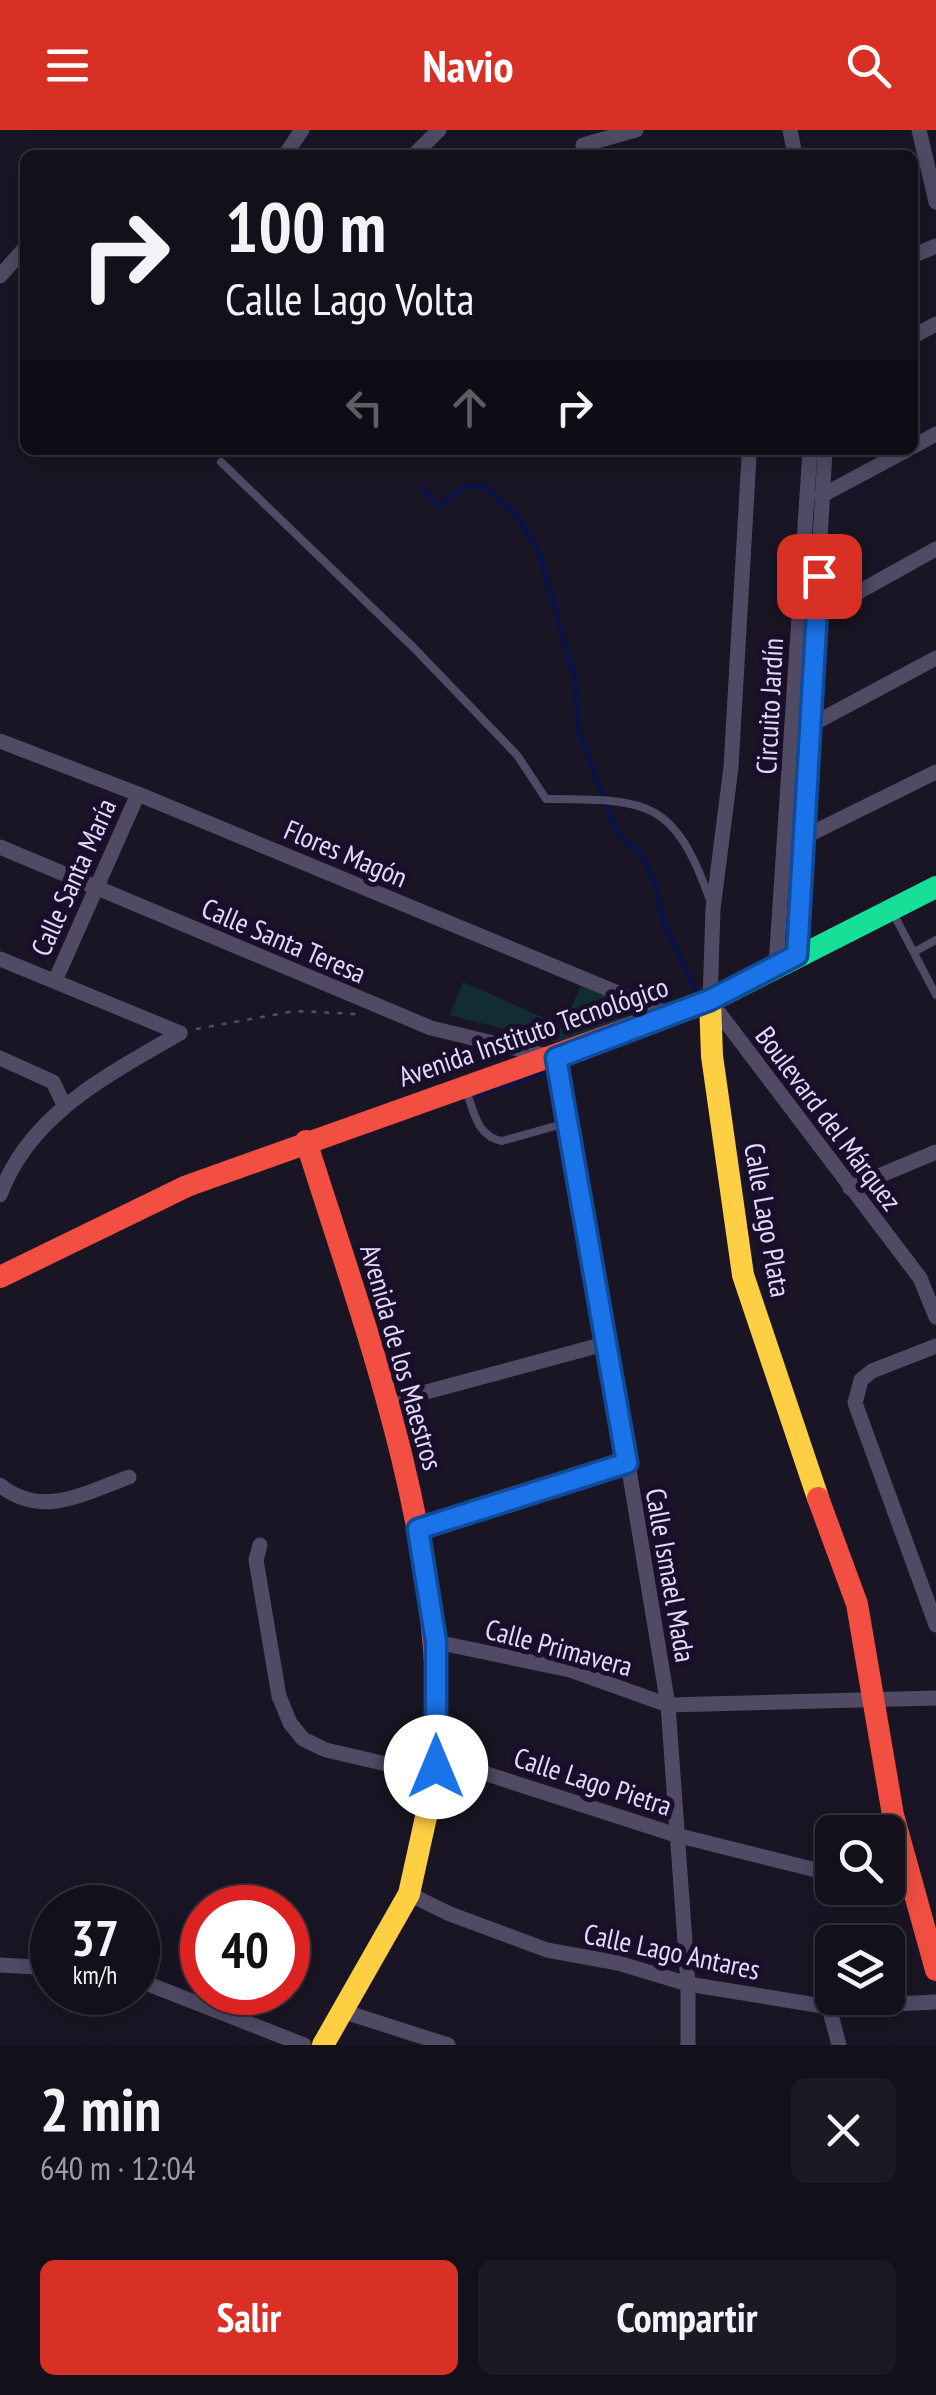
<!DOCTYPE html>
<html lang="es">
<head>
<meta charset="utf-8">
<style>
	body { margin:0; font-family:"PT Sans Narrow",sans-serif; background:#1d1924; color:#f1f3f6; height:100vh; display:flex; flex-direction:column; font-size:38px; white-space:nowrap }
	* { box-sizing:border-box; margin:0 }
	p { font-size:32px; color:#9d9da3 }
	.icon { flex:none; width:55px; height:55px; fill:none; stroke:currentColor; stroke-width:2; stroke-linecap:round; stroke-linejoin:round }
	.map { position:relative; height:1915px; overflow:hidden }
	.drawer { display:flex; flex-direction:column; background:#14101b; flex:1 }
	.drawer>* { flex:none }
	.hud { position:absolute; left:20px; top:20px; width:898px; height:305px; border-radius:15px; box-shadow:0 5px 25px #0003,0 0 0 2px #33303a; background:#14101b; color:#f1f3f6; overflow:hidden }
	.buttons { position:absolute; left:815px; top:1685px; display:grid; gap:20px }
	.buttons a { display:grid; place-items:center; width:90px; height:90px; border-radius:15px; background:#14101b; box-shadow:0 5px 25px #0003,0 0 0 2px #33303a; font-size:50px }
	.speed { position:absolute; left:30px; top:1755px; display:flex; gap:20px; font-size:50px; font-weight:700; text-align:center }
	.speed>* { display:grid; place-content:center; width:130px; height:130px; border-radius:50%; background:#14101b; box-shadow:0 5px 25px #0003,0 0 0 2px #33303a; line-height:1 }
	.speed small { font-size:25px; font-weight:400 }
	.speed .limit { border:15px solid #d22; background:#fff; color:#111 }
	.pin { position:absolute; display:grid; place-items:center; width:85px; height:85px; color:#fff; margin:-42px; border-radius:20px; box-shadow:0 5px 15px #0006 }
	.me { position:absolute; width:110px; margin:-55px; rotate:0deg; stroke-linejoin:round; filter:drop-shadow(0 0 8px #0008) }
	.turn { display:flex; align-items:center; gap:35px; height:210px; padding:0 40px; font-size:45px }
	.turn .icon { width:130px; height:130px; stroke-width:2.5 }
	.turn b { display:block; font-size:70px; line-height:85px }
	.lanes { display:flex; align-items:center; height:95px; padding:0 40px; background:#0003; justify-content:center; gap:50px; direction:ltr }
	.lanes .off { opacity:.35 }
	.round { display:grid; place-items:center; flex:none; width:105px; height:105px; border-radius:15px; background:#1d1924 }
	.head { display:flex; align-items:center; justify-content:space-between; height:170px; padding:0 40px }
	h1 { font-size:60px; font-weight:700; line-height:75px }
	.action { display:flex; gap:20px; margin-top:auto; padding:20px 40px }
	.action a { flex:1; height:115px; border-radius:15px; background:#d93025; color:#fff; font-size:40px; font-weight:700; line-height:115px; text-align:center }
	.action a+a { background:#1d1924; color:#f1f3f6 }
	header { display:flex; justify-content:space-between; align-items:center; height:130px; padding:0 40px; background:#d93025; color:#fff; font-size:45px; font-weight:700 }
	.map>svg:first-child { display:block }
	.green { fill:#122c33 }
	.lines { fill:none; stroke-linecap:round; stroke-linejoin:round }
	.stream { stroke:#091347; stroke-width:5 }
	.path { stroke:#4a5467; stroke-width:2.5; stroke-dasharray:5 8; stroke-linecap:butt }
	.lane { stroke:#504a65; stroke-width:8 }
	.street { stroke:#504a65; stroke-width:15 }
	.fast { stroke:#16e098; stroke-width:22 }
	.slow { stroke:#ffcf43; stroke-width:22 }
	.jam { stroke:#f24e42; stroke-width:22 }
	.route-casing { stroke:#114b97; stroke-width:25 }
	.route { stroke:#1a73e8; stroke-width:18 }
	.labels { text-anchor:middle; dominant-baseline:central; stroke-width:10; stroke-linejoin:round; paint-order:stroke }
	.street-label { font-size:28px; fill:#e4d8ff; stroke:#190f2a }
</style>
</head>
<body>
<header><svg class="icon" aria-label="menu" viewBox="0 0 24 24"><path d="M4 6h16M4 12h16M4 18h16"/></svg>Navio<svg class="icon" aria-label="search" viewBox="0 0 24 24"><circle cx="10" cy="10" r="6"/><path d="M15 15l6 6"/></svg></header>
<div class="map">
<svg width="936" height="1915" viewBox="0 0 936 1915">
	<rect width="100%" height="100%" fill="#1a1524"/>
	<polygon class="green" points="463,852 562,896 581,856 642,880 617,897 555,912 450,885"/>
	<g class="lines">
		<g class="stream">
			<polyline points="422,357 439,377 462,357 483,356 514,382 539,422 575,550 579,602 617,703 642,724 657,759 663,791 700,870"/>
			<polyline points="466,969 635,909"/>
		</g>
		<polyline class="path" points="196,899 295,881 356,884"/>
		<g class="lane">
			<path d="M221 332 414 518 517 625 546 669C647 670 673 667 710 770"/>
			<polyline points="893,783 936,865"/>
			<polyline points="914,822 936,810"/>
			<path d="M467 963C474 983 478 1007 502 1011L566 993"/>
		</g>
		<g class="street">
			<polyline points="790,0 795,25"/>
			<polyline points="919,0 936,72"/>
			<polyline points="583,15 636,0"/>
			<polyline points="285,25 302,0"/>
			<polyline points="414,25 439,0"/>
			<polyline points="912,126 936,116"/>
			<polyline points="0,146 25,118"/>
			<polyline points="912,207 936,194"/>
			<polyline points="912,317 936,304"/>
			<polyline points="749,327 731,637 713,779 710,871 920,1148 936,1187"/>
			<polyline points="821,366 907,320"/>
			<polyline points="817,485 936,419"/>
			<polyline points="809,596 936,528"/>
			<polyline points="0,611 138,664 671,885"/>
			<polyline points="794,712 936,642"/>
			<polyline points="0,717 431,898 556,928 608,1213 668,1575 688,1854 688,1915"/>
			<polyline points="797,825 825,320"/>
			<polyline points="0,829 180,903"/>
			<polyline points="776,836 810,320"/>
			<polyline points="55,851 138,664"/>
			<polyline points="0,928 53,952 64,975"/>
			<polyline points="850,1058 936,1022"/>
			<path d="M0 1065C30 983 110 944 180 903"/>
			<polyline points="936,1216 872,1241 861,1250 855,1273 936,1495"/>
			<polyline points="389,1272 608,1213"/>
			<path d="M0 1355C41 1389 85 1363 129 1347"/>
			<polyline points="418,1399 627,1333"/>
			<polyline points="260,1415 256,1430 279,1566 290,1593 303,1609 326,1620 408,1639 459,1635 676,1705 832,1744"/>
			<polyline points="436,1512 570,1540 668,1575 936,1568"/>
			<polyline points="888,1755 912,1761"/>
			<polyline points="409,1764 450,1784 547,1820 618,1833 688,1854 829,1877 936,1872"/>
			<polyline points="0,1835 52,1838"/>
			<polyline points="138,1850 304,1915"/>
			<polyline points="829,1877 839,1915"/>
			<polyline points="345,1882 448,1915"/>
		</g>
		<polyline class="fast" points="723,865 936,757"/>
		<g class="slow">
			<polyline points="710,871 712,926 743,1145 818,1368"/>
			<polyline points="323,1915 409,1764 437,1637 437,1582"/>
		</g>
		<g class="jam">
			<path d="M306 1011C365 1197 435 1384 437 1582"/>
			<polyline points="0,1147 187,1056 723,865"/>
			<polyline points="818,1368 857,1474 893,1685 936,1840"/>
		</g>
	</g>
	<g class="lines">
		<g class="route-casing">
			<polyline id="route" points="436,1637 436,1512 418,1399 627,1333 556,928 710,870 797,825 819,446"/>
		</g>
		<use href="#route" class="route"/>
	</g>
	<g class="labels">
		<g class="street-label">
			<text transform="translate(769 576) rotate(-87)">Circuito Jardín</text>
			<text transform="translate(346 723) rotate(23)">Flores Magón</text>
			<text transform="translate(73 747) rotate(-66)">Calle Santa María</text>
			<text transform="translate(284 810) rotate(23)">Calle Santa Teresa</text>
			<text transform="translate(533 901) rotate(-19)">Avenida Instituto Tecnológico</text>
			<text transform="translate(829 988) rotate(53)">Boulevard del Márquez</text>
			<text transform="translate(768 1090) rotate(80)">Calle Lago Plata</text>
			<text transform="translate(402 1227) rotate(74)">Avenida de los Maestros</text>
			<text transform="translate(671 1445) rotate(80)">Calle Ismael Mada</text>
			<text transform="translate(559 1517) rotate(15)">Calle Primavera</text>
			<text transform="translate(593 1651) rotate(18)">Calle Lago Pietra</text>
			<text transform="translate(672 1821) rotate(12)">Calle Lago Antares</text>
		</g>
	</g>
</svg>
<div class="buttons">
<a><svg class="icon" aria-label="search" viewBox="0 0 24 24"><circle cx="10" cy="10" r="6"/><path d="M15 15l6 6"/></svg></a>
<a><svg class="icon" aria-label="layers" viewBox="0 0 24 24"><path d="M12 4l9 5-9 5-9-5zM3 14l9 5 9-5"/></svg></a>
</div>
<div class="speed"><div>37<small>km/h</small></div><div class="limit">40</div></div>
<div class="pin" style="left:819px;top:446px;background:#d93025"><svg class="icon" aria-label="arrive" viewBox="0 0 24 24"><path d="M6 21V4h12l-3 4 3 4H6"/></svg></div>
<svg class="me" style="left:436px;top:1637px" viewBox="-20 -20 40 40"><circle r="19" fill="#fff"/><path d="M0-13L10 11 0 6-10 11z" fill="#1a73e8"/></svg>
<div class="hud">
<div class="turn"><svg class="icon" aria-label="right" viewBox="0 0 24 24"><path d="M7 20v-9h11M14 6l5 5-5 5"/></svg><div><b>100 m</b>Calle Lago Volta</div></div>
<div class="lanes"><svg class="icon off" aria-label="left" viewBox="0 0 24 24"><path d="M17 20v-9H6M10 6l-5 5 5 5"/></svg><svg class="icon off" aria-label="ahead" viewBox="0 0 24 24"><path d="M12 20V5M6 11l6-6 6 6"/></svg><svg class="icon" aria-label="right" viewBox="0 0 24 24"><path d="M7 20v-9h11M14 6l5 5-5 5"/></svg></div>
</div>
</div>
<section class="drawer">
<div class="head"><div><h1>2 min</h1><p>640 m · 12:04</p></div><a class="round"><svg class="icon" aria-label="close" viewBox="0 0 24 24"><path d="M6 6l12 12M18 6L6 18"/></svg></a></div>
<div class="action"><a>Salir</a><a>Compartir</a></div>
</section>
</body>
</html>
